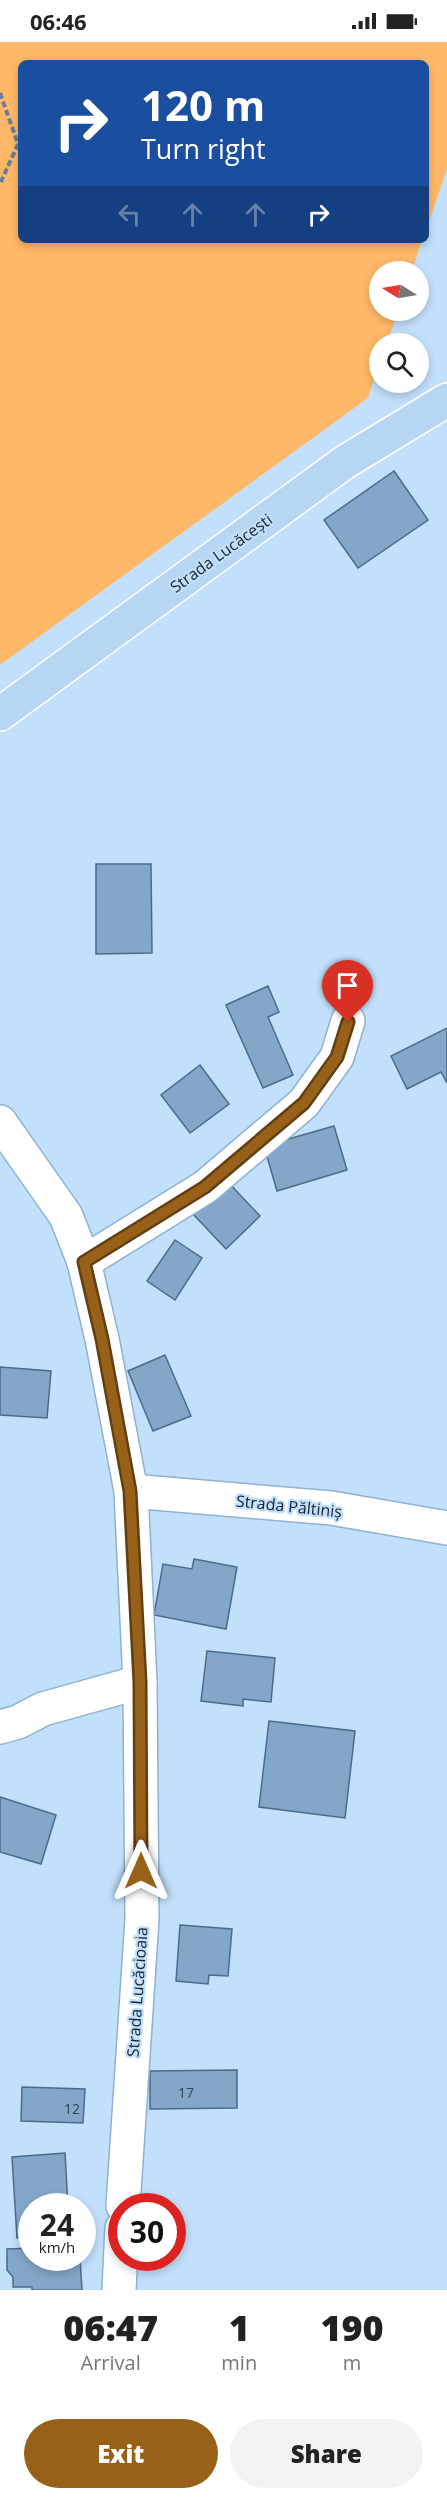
<!DOCTYPE html>
<html lang="en">
<head>
<meta charset="utf-8">
<style>
	body { margin:0; font-family:"Open Sans",sans-serif; background:#f2f2f2; color:#222; height:100vh; display:flex; flex-direction:column; font-size:22px; white-space:nowrap }
	* { box-sizing:border-box; margin:0 }
	p { font-size:20px; color:#767676 }
	.icon { flex:none; width:33px; height:33px; fill:none; stroke:currentColor; stroke-width:2; stroke-linecap:round; stroke-linejoin:round }
	.map { position:relative; height:2248px; overflow:hidden }
	.side { display:flex; flex-direction:column; background:#fff; flex:1 }
	.side>* { flex:none }
	.top-card { position:absolute; left:18px; top:18px; width:411px; height:183px; border-radius:9px; box-shadow:0 3px 9px #0003; background:#1a4fa0; color:#fff; overflow:hidden }
	.needle { width:39px; rotate:281deg }
	.fabs { position:absolute; left:369px; top:219px; display:grid; gap:12px }
	.fabs a { display:grid; place-items:center; width:60px; height:60px; border-radius:50%; background:#fff; box-shadow:0 3px 9px #0003; font-size:30px }
	.speed { position:absolute; left:18px; top:2151px; display:flex; gap:12px; font-size:30px; font-weight:700; text-align:center }
	.speed>* { display:grid; place-content:center; width:78px; height:78px; border-radius:50%; background:#fff; box-shadow:0 3px 9px #0003; line-height:1 }
	.speed small { font-size:15px; font-weight:400 }
	.speed .limit { border:9px solid #d22; background:#fff; color:#111 }
	.pin { position:absolute; display:grid; place-items:center; width:51px; height:51px; color:#fff; margin:-62px -26px; border-radius:50% 50% 50% 0; rotate:-45deg; box-shadow:0 0 6px #0007 }
	.pin .icon { rotate:45deg }
	.me { position:absolute; width:66px; margin:-33px; rotate:0deg; stroke-linejoin:round; filter:drop-shadow(0 0 4px #0008) }
	.turn { display:flex; align-items:center; gap:21px; height:126px; padding:0 24px; font-size:27px }
	.turn .icon { width:78px; height:78px; stroke-width:2.5 }
	.turn b { display:block; font-size:42px; line-height:51px }
	.lanes { display:flex; align-items:center; height:57px; padding:0 24px; background:#0003; justify-content:center; gap:30px; direction:ltr }
	.lanes .off { opacity:.35 }
	.eta { display:flex; justify-content:space-evenly; align-items:center; height:102px; text-align:center }
	.eta b { font-size:36px; font-weight:800; line-height:42px }
	.primary-button { display:flex; gap:12px; margin-top:auto; padding:12px 24px }
	.primary-button a { flex:1; height:69px; border-radius:36px; background:#976119; color:#fff; font-size:24px; font-weight:800; line-height:69px; text-align:center }
	.primary-button a+a { background:#f2f2f2; color:#222 }
	.status { display:flex; justify-content:space-between; align-items:center; height:42px; padding:0 30px; background:#fff; direction:ltr }
	.status svg { height:16px; fill:currentColor }
	.map>svg:first-child { display:block }
	.green { fill:#ffb867 }
	.building { fill:#84a7c9; stroke:#4b6b8b; stroke-width:1.5 }
	.lines { fill:none; stroke-linecap:round; stroke-linejoin:round }
	.minor-casing { stroke:#8eb1d4; stroke-width:36 }
	.major-casing { stroke:#fff; stroke-width:36 }
	.path { stroke:#697e92; stroke-width:4; stroke-dasharray:6 3; stroke-linecap:butt }
	.minor { stroke:#fff; stroke-width:33 }
	.major { stroke:#b6d6f4; stroke-width:33 }
	.route-casing { stroke:#623f10; stroke-width:15 }
	.route { stroke:#976119; stroke-width:10 }
	.labels { text-anchor:middle; dominant-baseline:central; stroke-width:4.5; stroke-linejoin:round; paint-order:stroke }
	.number-label { font-size:14px; fill:#314456 }
	.street-label { font-size:16px; fill:#152330; stroke:#c2dffb }
</style>
</head>
<body>
<div class="status"><b>06:46</b><svg viewBox="0 0 49 12"><path d="M0 12V9h3v3zM5 12V6h3v6zM10 12V3h3v9zM15 12V0h3v12zM26 1h20v11H26zM47 4h2v5h-2z"/></svg></div>
<div class="map">
<svg width="447" height="2248" viewBox="0 0 447 2248">
	<rect width="100%" height="100%" fill="#c2dffb"/>
	<polygon class="green" points="0,0 447,0 447,127 426,188 426,21 21,21 21,198 422,198 412,229 380,230 380,268 398,269 387,301 380,302 379,322 368,356 0,623"/>
	<g class="building">
		<polygon points="394,429 428,478 358,526 324,478"/>
		<polygon points="96,822 151,822 152,911 96,912"/>
		<polygon points="268,944 279,970 268,975 293,1033 263,1046 226,963"/>
		<polygon points="447,986 447,1041 441,1030 407,1047 391,1014"/>
		<polygon points="200,1023 229,1062 190,1091 161,1053"/>
		<polygon points="334,1084 347,1128 277,1149 264,1104"/>
		<polygon points="226,1138 260,1174 226,1207 192,1171"/>
		<polygon points="175,1198 202,1216 175,1258 147,1239"/>
		<polygon points="165,1313 191,1374 153,1389 128,1329"/>
		<polygon points="0,1325 51,1329 47,1376 0,1373"/>
		<polygon points="194,1517 237,1525 226,1587 154,1573 163,1522 192,1527"/>
		<polygon points="207,1609 275,1616 271,1660 243,1657 243,1664 201,1659"/>
		<polygon points="269,1679 355,1689 345,1776 259,1765"/>
		<polygon points="0,1755 56,1773 41,1822 0,1810"/>
		<polygon points="180,1883 232,1887 228,1934 209,1933 208,1942 176,1939"/>
		<polygon points="237,2028 237,2066 150,2067 150,2029"/>
		<polygon points="22,2045 85,2047 83,2081 21,2079"/>
		<polygon points="65,2111 68,2164 32,2164 32,2195 17,2196 12,2115"/>
		<polygon points="32,2206 32,2216 80,2216 82,2248 32,2248 32,2245 13,2245 13,2235 7,2228 7,2207"/>
	</g>
	<g class="lines">
		<g class="minor-casing">
			<g id="minor">
				<polyline points="0,1080 66,1174 84,1220 102,1297 131,1449 140,1640 142,1877 123,2164"/>
				<polyline points="84,1220 205,1145 304,1061 337,1015 348,979"/>
				<polyline points="131,1449 331,1466 447,1486"/>
				<polyline points="0,1685 18,1680 43,1667 140,1640"/>
				<polyline points="119,2248 122,2186"/>
			</g>
		</g>
		<g class="major-casing">
			<polyline id="major" points="0,672 345,420 447,358"/>
		</g>
		<polyline class="path" points="0,51 18,102 0,142"/>
		<use href="#minor" class="minor"/>
		<use href="#major" class="major"/>
	</g>
	<g class="lines">
		<g class="route-casing">
			<polyline id="route" points="141,1829 140,1640 130,1449 102,1297 84,1220 205,1145 304,1061 337,1015 348,980"/>
		</g>
		<use href="#route" class="route"/>
	</g>
	<g class="labels">
		<g class="number-label">
			<text x="186" y="2050">17</text>
			<text x="72" y="2066">12</text>
		</g>
		<g class="street-label">
			<text transform="translate(221 511) rotate(-36)">Strada Lucăcești</text>
			<text transform="translate(289 1464) rotate(6)">Strada Păltiniș</text>
			<text transform="translate(137 1950) rotate(-86)">Strada Lucăcioaia</text>
		</g>
	</g>
</svg>
<div class="fabs">
<a><svg class="needle" viewBox="-14 -14 28 28"><path d="M0-13l5 13h-10z" fill="#e53935"/><path d="M0 13l5-13h-10z" fill="#767676"/></svg></a>
<a><svg class="icon" aria-label="search" viewBox="0 0 24 24"><circle cx="10" cy="10" r="6"/><path d="M15 15l6 6"/></svg></a>
</div>
<div class="speed"><div>24<small>km/h</small></div><div class="limit">30</div></div>
<div class="pin" style="left:348px;top:980px;background:#d93025"><svg class="icon" aria-label="arrive" viewBox="0 0 24 24"><path d="M6 21V4h12l-3 4 3 4H6"/></svg></div>
<svg class="me" style="left:141px;top:1829px" viewBox="-20 -20 40 40"><path d="M0-17L14 15 0 8-14 15z" fill="#976119" stroke="#fff" stroke-width="4"/></svg>
<div class="top-card">
<div class="turn"><svg class="icon" aria-label="right" viewBox="0 0 24 24"><path d="M7 20v-9h11M14 6l5 5-5 5"/></svg><div><b>120 m</b>Turn right</div></div>
<div class="lanes"><svg class="icon off" aria-label="left" viewBox="0 0 24 24"><path d="M17 20v-9H6M10 6l-5 5 5 5"/></svg><svg class="icon off" aria-label="ahead" viewBox="0 0 24 24"><path d="M12 20V5M6 11l6-6 6 6"/></svg><svg class="icon off" aria-label="ahead" viewBox="0 0 24 24"><path d="M12 20V5M6 11l6-6 6 6"/></svg><svg class="icon" aria-label="right" viewBox="0 0 24 24"><path d="M7 20v-9h11M14 6l5 5-5 5"/></svg></div>
</div>
</div>
<section class="side">
<div class="eta">
<div><b>06:47</b><p>Arrival</p></div>
<div><b>1</b><p>min</p></div>
<div><b>190</b><p>m</p></div>
</div>
<div class="primary-button"><a>Exit</a><a>Share</a></div>
</section>
</body>
</html>
